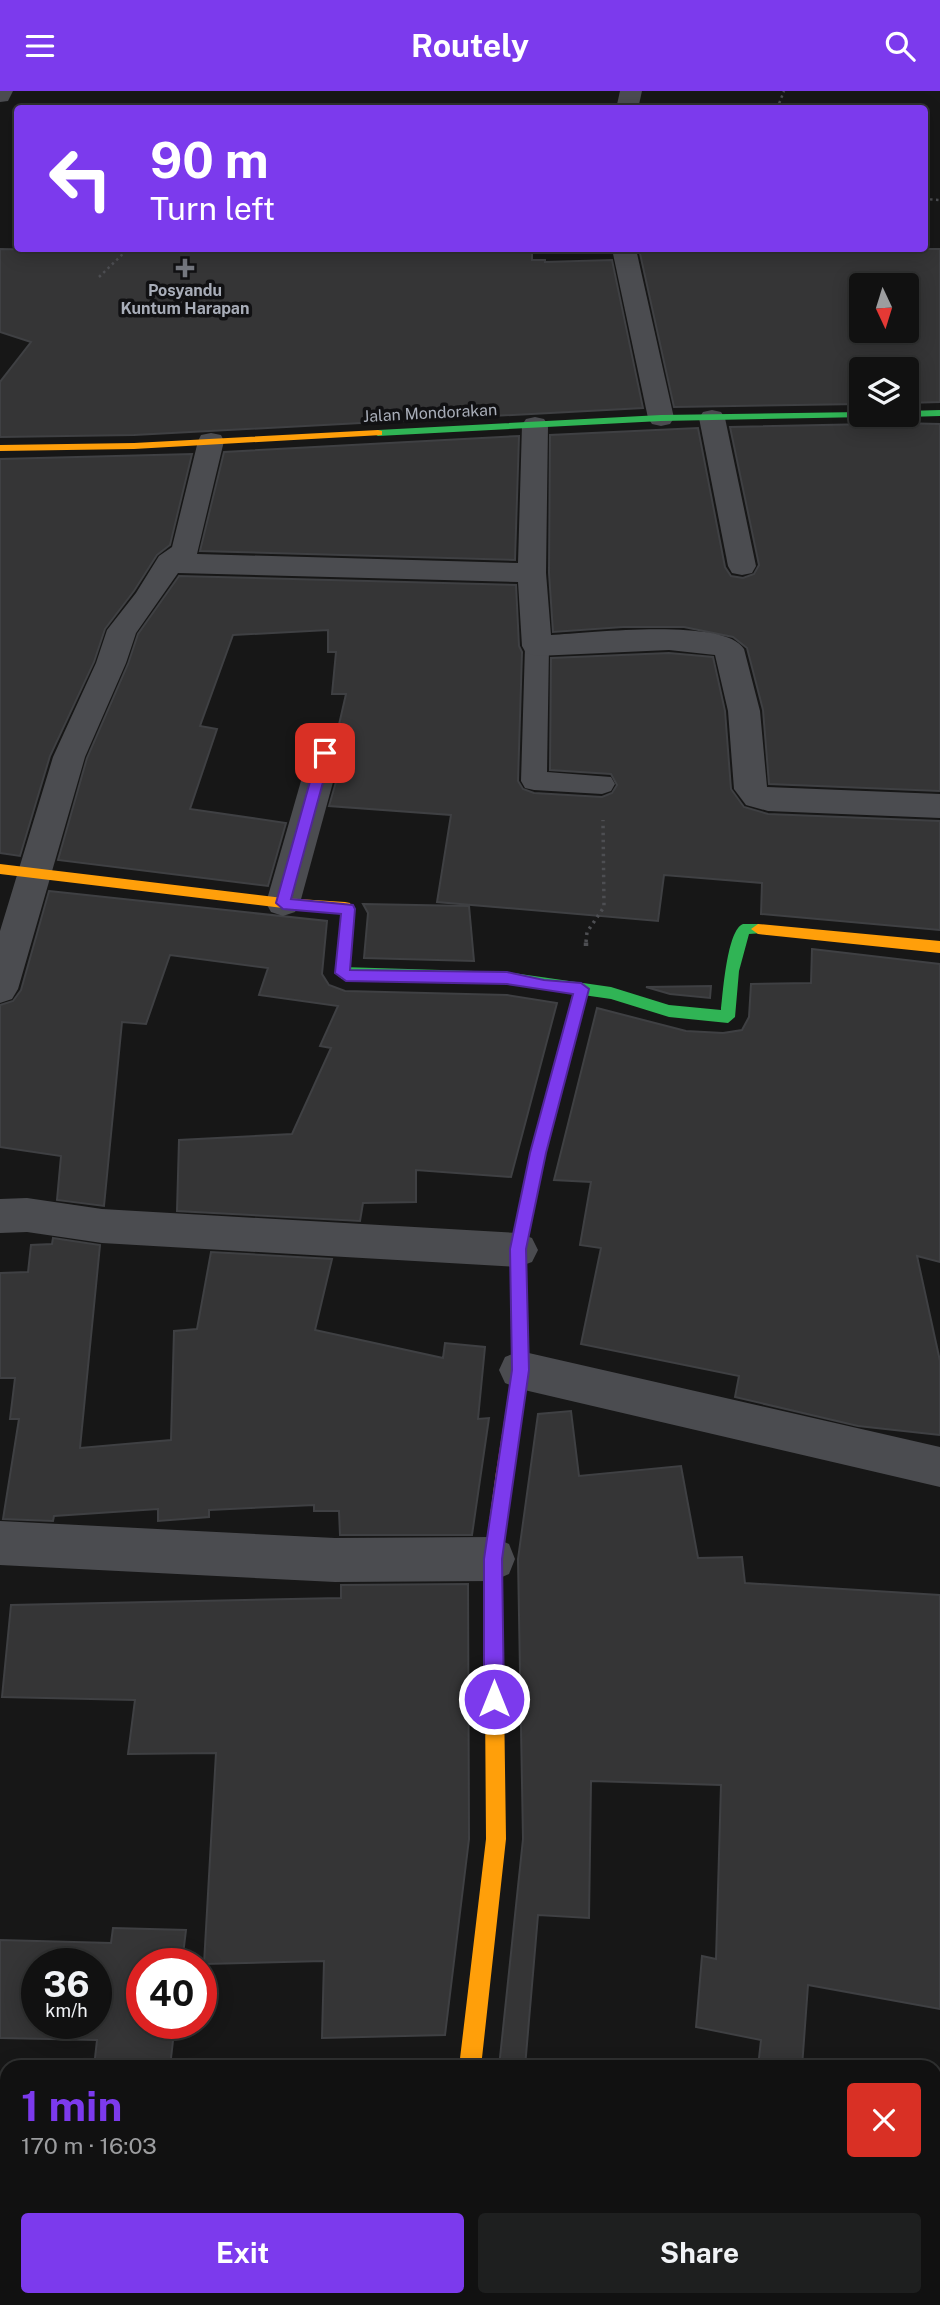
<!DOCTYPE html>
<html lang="en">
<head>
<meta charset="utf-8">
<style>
	body { margin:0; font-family:"Public Sans",sans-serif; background:#1e1f1f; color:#f1f3f6; height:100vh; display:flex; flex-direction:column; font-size:26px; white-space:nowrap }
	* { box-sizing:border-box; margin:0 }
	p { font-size:23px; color:#9c9d9f }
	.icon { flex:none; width:38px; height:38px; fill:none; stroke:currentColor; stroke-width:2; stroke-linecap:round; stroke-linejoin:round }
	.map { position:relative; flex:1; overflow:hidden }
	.side { position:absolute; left:0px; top:1969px; width:942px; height:247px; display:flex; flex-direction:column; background:#111; border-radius:21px 21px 0 0; box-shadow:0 4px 18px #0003,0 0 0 2px #303131 }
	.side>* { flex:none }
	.hud { position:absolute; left:14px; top:14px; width:914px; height:147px; border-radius:7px; box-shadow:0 4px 18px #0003,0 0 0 2px #303131; background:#7c3aed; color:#fff; overflow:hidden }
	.needle { width:46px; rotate:176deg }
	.fabs { position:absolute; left:849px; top:182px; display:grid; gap:14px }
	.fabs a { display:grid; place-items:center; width:70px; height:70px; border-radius:7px; background:#111; box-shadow:0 4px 18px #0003,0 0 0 2px #303131; font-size:35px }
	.speed { position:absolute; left:21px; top:1857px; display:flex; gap:14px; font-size:35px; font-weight:700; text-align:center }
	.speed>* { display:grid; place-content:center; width:91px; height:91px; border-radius:50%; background:#111; box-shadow:0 4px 18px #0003,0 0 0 2px #303131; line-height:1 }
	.speed small { font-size:18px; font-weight:400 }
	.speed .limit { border:10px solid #d22; background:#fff; color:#111 }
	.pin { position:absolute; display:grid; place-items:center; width:60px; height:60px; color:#fff; margin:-30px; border-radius:14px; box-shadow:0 4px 10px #0006 }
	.me { position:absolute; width:77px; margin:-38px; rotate:0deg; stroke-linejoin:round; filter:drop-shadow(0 0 5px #0008) }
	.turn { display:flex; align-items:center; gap:24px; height:147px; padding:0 21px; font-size:32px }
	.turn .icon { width:91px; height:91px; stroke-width:2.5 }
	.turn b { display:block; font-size:49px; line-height:60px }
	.round { display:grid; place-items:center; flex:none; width:74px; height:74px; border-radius:7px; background:#1e1f1f }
	.headline { display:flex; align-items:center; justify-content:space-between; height:119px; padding:0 21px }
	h1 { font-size:42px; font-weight:700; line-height:52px; color:#7c3aed }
	.button { display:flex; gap:14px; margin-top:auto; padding:14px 21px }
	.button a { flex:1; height:80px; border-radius:7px; background:#7c3aed; color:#fff; font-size:28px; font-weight:700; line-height:80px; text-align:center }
	.button a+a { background:#1e1f1f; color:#f1f3f6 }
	header { display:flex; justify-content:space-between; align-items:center; height:91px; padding:0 21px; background:#7c3aed; color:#fff; font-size:32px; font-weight:700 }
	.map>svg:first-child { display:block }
	.building { fill:#353536; stroke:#3f4043; stroke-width:2; fill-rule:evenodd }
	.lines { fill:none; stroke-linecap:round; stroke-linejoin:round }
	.path-far2 { stroke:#4d4e52; stroke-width:2.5; stroke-dasharray:2.5 3.5; stroke-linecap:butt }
	.path-far1 { stroke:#4d4e52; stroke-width:3.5; stroke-dasharray:2.5 4.5; stroke-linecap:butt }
	.path { stroke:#4d4e52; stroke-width:4.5; stroke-dasharray:3.5 5; stroke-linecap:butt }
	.lane { fill:#4b4c50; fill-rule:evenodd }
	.street { fill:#4b4c50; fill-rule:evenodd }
	.fast { fill:#30b455; fill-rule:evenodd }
	.slow { fill:#ff9f0a; fill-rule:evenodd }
	.jam { fill:#e5322d; fill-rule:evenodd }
	.route { fill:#7c3aed; stroke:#51269a; stroke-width:2 }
	.poi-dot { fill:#757880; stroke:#111113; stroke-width:2.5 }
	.labels { text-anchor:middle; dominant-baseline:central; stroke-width:7; stroke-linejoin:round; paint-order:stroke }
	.far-poi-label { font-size:16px; font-weight:bold; fill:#a8adb8; stroke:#111113 }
	.far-street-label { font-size:16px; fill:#a8adb8; stroke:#111113 }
</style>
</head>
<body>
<header><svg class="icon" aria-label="menu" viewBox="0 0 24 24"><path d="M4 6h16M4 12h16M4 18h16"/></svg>Routely<svg class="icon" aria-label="search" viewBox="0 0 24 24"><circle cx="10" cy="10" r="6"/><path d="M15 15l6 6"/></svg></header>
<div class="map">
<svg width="940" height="2214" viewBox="0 0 940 2214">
	<rect width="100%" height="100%" fill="#171717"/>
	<g class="building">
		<polygon points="0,158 219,162 219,158 532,158 532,169 545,169 545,171 612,169 643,317 134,344 0,346 0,291 31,251 0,241"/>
		<path d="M639 158H940V311L906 312V278H861V313L674 316ZM861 194H906V240H861Z"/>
		<polygon points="878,324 890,324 897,332 940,333 940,700 769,693 763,619 747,557 733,546 684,536 623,536 553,541 549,482 550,344 698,337 725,476 731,485 743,487 754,483 759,474 730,336 871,333"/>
		<polygon points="519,345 515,469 200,460 224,361"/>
		<polygon points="192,363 170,454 157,464 134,500 105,538 94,571 50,665 20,765 0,762 0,368"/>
		<polygon points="179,485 516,494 519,555 522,561 518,690 523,698 534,702 602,706 612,702 617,694 611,683 550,679 551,567 669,562 713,566 725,620 731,698 744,716 768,723 940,730 940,839 761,823 762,792 664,784 658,830 437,811 451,724 329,715 344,663 335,651 346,603 332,603 336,561 328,561 328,539 233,544 200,635 217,638 190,718 286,732 268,795 58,769 87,667 128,573 138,543"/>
		<polygon points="49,800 327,830 322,883 329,894 345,900 507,904 557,912 511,1086 416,1079 416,1111 363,1112 360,1130 177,1120 179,1049 292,1043 331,957 320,955 338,915 259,904 268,877 170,864 146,933 122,931 104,1115 57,1109 61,1065 0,1056 0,914 13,910 21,899"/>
		<polygon points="363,813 469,815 474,870 364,867 368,822"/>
		<polygon points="812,858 940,873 940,1171 917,1165 940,1270 940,1344 858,1335 735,1306 739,1285 581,1253 601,1157 580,1154 591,1091 554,1089 597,917 686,940 723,942 742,939 749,926 751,893 811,892"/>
		<polygon points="711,895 710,907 670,903 646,896"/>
		<polygon points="53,1147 100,1154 80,1357 171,1349 174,1240 197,1238 211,1161 332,1168 315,1239 443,1267 445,1252 485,1256 478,1328 489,1327 472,1444 340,1444 339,1420 314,1420 314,1414 209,1419 209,1426 158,1430 158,1418 54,1425 53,1430 3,1428 19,1328 10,1328 15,1287 0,1287 0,1182 28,1181 31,1154 52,1153"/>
		<polygon points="571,1320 579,1385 681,1375 698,1467 742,1466 745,1492 940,1504 940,1918 808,1894 802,1976 758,1976 761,1949 696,1936 702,1865 716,1868 721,1694 591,1690 589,1827 538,1824 525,1976 499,1976 523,1748 518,1468 538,1323"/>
		<polygon points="468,1493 469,1748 445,1944 322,1947 324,1870 204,1873 216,1662 128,1663 135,1609 2,1606 11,1514 341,1507 341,1494"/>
		<path d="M113 1837 186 1839 182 1872H142V1932H175L170 1976H94L97 1949 0 1947V1849L111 1852ZM37 1872H96V1932H37Z"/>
	</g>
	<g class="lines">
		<g class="path-far2">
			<polyline points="777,18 784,0"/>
			<polyline points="924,108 940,109"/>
			<polyline points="346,158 586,161"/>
			<polyline points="99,186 128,158"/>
		</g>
		<polyline class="path-far1" points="586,851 587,841 604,816 603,729"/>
		<polyline class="path" points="586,855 586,849"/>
		<polygon class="lane" points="537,547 546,549 549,555 547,681 611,686 615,693 611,700 602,703 534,699 525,697 521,690 525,555 528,549"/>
		<g class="street">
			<polygon points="0,0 13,0 8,10 0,11"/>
			<polygon points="620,0 642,0 638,18 616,18"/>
			<polygon points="612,158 636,158 674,327 670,333 661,335 652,333 648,327"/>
			<polygon points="712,319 721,321 725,327 756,475 752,482 742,484 732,482 728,475 699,327 703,321"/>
			<path d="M535 326 544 328 548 334 546 482 551 544C588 542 725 526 744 558L760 620 767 696 940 703V727L768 720 746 714 734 698 728 620 715 564 669 559 537 565 526 562 522 555 518 491 178 482 136 542 126 572 85 666 18 898 12 908 0 912V840L53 666 96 572 107 539 136 502 159 465 172 456 198 350 201 344 211 342 221 344 224 350 197 463 518 472 522 334 526 328Z"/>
			<polygon points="325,651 336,654 341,662 300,812 295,821 283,825 271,821 266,812 309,662 314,654"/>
			<polygon points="27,1107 102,1118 518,1142 532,1147 538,1159 532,1171 518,1176 102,1152 27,1141 0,1142 0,1108"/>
			<polygon points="520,1260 940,1356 940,1396 520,1298 505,1292 499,1279 505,1266"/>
			<polygon points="0,1430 335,1447 493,1446 509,1453 515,1468 509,1483 493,1490 335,1491 0,1474"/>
			<polygon points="0,2152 7,2154 7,2208 0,2206"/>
			<polygon points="84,2208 157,2208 160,2214 86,2214"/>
			<polygon points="415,2208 471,2208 470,2214 414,2214"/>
		</g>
		<g class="fast">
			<polygon points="940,319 940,325 906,326 901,324 906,324 906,320"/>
			<polygon points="861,321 861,324 867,324 866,326 661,330 378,345 373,342 378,339 661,324"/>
			<path d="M743 833H758L765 838 763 842 749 843 739 880 735 926 728 932 669 926 611 908 507 893 342 888 335 882 342 876 507 881 611 896 669 914 721 919C723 902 727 839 743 833Z"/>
		</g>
		<g class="slow">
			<polygon points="378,339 382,340 382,344 134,358 0,360 0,354 134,352"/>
			<polygon points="0,773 283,807 345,811 350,812 355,822 349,882 342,888 335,882 341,821 283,817 0,783"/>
			<polygon points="758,833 940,850 940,862 758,843 751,838"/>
			<polygon points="505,1373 511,1375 514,1381 502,1468 506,1748 481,1976 459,1976 486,1748 484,1468 496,1381 499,1375"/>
		</g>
		<polygon class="jam" points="581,892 588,898 546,1062 526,1159 528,1279 514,1381 511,1387 505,1389 499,1387 496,1381 512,1279 510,1159 530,1062 574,898"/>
	</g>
	<polygon class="route" points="325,657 331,662 291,808 353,814 355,818 350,879 507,881 544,889 581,892 589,898 546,1062 526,1158 529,1279 502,1468 504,1608 501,1615 494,1618 487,1615 484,1608 484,1468 512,1279 510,1158 530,1062 573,903 507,893 346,890 335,882 341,823 283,818 276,812 318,662"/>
	<path class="poi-dot" d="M181.5 166.5h7v7h7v7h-7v7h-7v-7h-7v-7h7z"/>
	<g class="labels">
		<g class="far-poi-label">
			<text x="185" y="199">Posyandu<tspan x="185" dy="18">Kuntum Harapan</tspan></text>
		</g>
		<g class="far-street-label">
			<text transform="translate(430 322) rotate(-3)">Jalan Mondorakan</text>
		</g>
	</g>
</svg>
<div class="fabs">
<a><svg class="needle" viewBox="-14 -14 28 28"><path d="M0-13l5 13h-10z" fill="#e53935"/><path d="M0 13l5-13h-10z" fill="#9c9d9f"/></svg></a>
<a><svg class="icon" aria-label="layers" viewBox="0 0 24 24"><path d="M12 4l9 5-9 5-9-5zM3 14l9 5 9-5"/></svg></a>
</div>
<div class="speed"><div>36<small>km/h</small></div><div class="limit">40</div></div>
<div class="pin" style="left:325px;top:662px;background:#d93025"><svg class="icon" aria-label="arrive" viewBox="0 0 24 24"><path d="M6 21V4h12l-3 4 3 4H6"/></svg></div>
<svg class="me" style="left:494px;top:1608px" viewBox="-20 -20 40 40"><circle r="17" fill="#7c3aed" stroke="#fff" stroke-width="3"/><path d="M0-11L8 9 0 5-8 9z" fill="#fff"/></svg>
<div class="hud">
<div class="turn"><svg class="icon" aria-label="left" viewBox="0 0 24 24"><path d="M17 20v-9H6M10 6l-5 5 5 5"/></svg><div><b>90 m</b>Turn left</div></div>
</div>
<section class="side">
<div class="headline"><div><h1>1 min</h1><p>170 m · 16:03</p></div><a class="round" style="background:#d93025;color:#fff"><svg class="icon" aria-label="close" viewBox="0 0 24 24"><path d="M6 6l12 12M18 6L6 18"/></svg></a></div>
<div class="button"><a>Exit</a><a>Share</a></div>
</section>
</div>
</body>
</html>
